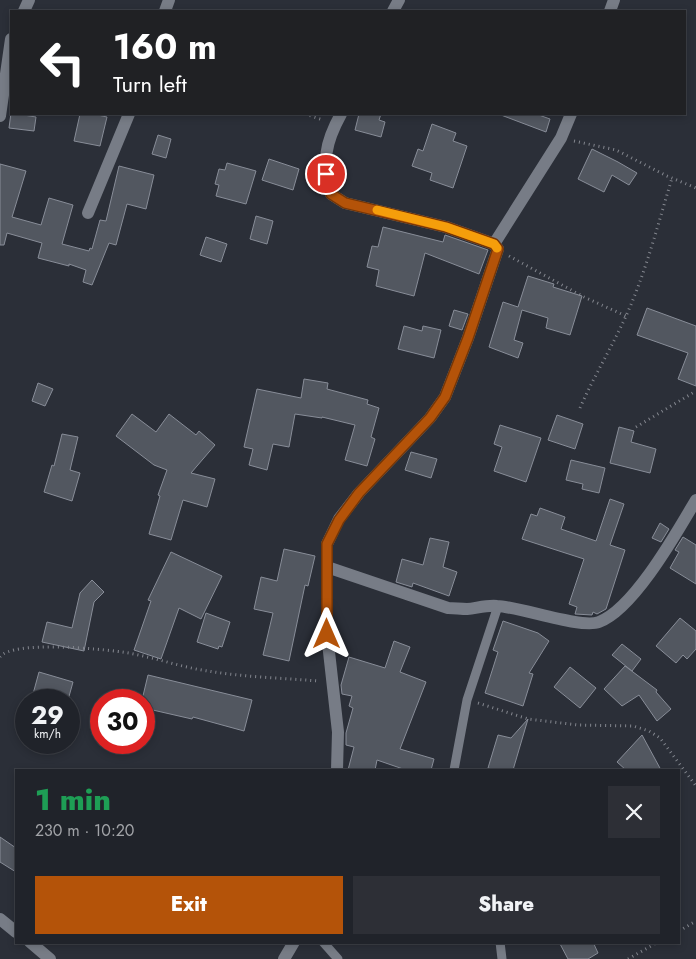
<!DOCTYPE html>
<html lang="en">
<head>
<meta charset="utf-8">
<style>
	body { margin:0; font-family:Jost,sans-serif; background:#2d2f36; color:#f1f3f6; height:100vh; display:flex; flex-direction:column; font-size:19px; white-space:nowrap }
	* { box-sizing:border-box; margin:0 }
	p { font-size:16px; color:#a2a4a8 }
	.icon { flex:none; width:28px; height:28px; fill:none; stroke:currentColor; stroke-width:2; stroke-linecap:round; stroke-linejoin:round }
	.map { position:relative; flex:1; overflow:hidden }
	.drawer { position:absolute; left:15px; top:769px; width:665px; height:175px; display:flex; flex-direction:column; background:#20232a; border-radius:0px; box-shadow:0 2px 8px #0003,0 0 0 1px #3d4047 }
	.drawer>* { flex:none }
	.guide { position:absolute; left:10px; top:10px; width:676px; height:105px; border-radius:0px; box-shadow:0 2px 8px #0003,0 0 0 1px #3d4047; background:#202124; color:#fff; overflow:hidden }
	.speed { position:absolute; left:15px; top:689px; display:flex; gap:10px; font-size:25px; font-weight:700; text-align:center }
	.speed>* { display:grid; place-content:center; width:65px; height:65px; border-radius:50%; background:#20232a; box-shadow:0 2px 8px #0003,0 0 0 1px #3d4047; line-height:1 }
	.speed small { font-size:12px; font-weight:400 }
	.speed .limit { border:8px solid #d22; background:#fff; color:#111 }
	.pin { position:absolute; display:grid; place-items:center; width:42px; height:42px; color:#fff; margin:-21px; border:2px solid #fff; border-radius:50%; box-shadow:0 1px 5px #0007 }
	.me { position:absolute; width:55px; margin:-28px; rotate:0deg; stroke-linejoin:round; filter:drop-shadow(0 0 4px #0008) }
	.turn { display:flex; align-items:center; gap:18px; height:105px; padding:0 20px; font-size:22px }
	.turn .icon { width:65px; height:65px; stroke-width:2.5 }
	.turn b { display:block; font-size:35px; line-height:42px }
	.round { display:grid; place-items:center; flex:none; width:52px; height:52px; border-radius:0px; background:#2d2f36 }
	.summary { display:flex; align-items:center; justify-content:space-between; height:85px; padding:0 20px }
	h1 { font-size:30px; font-weight:800; line-height:38px; color:#1e9e55 }
	.action { display:flex; gap:10px; margin-top:auto; padding:10px 20px }
	.action a { flex:1; height:58px; border-radius:0px; background:#b45309; color:#fff; font-size:20px; font-weight:800; line-height:58px; text-align:center }
	.action a+a { background:#2d2f36; color:#f1f3f6 }
	.map>svg:first-child { display:block }
	.building { fill:#525760; stroke:#888d98 }
	.lines { fill:none; stroke-linecap:round; stroke-linejoin:round }
	.path { stroke:#84878f; stroke-width:3; stroke-dasharray:1 4; stroke-linecap:butt }
	.lane { stroke:#777c86; stroke-width:9 }
	.street { stroke:#777c86; stroke-width:12 }
	.route-casing { stroke:#753606; stroke-width:12 }
	.route { stroke:#b45309; stroke-width:9 }
	.slow { stroke:#f59e0b; stroke-width:9 }
</style>
</head>
<body>
<div class="map">
<svg width="696" height="959" viewBox="0 0 696 959">
	<rect width="100%" height="100%" fill="#2b2f38"/>
	<g class="building">
		<polygon points="11,113 36,117 34,131 9,128"/>
		<polygon points="80,114 93,114 107,117 100,146 74,141"/>
		<polygon points="359,114 381,114 379,120 385,122 381,137 355,130"/>
		<polygon points="501,114 536,114 550,119 546,132 501,115"/>
		<polygon points="432,124 456,133 453,141 467,146 453,188 430,180 432,173 412,166 418,149 423,151"/>
		<polygon points="158,135 171,139 166,158 152,154"/>
		<polygon points="592,149 618,162 637,173 629,185 612,175 604,192 578,179"/>
		<polygon points="269,159 299,169 293,190 262,180"/>
		<polygon points="227,163 256,171 246,204 216,196 219,185 215,184 219,169 225,170"/>
		<polygon points="0,164 26,171 12,217 41,225 49,198 73,205 62,244 89,251 90,248 92,249 100,220 106,221 119,166 154,175 146,209 127,204 116,245 109,243 92,285 83,282 86,270 69,264 69,266 38,258 42,243 7,233 4,245 0,245"/>
		<polygon points="256,216 273,221 267,244 250,239"/>
		<polygon points="383,227 443,242 445,235 488,250 479,274 425,253 414,296 376,286 379,270 367,267 372,246 378,247"/>
		<polygon points="206,237 227,244 221,262 200,255"/>
		<polygon points="528,276 554,284 553,287 582,296 570,335 546,328 548,318 522,310 514,340 523,343 518,358 489,347 503,302 518,307"/>
		<polygon points="647,308 696,326 696,386 678,379 688,353 637,335"/>
		<polygon points="454,310 468,314 462,330 449,326"/>
		<polygon points="404,326 422,331 423,326 441,330 434,358 398,349"/>
		<polygon points="304,379 328,383 327,389 368,400 367,404 379,408 371,437 375,439 367,466 345,460 355,425 322,417 322,418 295,414 289,447 273,444 267,470 249,465 253,449 244,447 257,389 301,398"/>
		<polygon points="38,383 53,389 45,406 32,401"/>
		<polygon points="132,414 156,432 169,414 196,435 199,431 215,445 191,473 215,479 207,507 183,500 171,540 149,534 160,496 158,495 167,470 154,465 116,436"/>
		<polygon points="557,415 583,424 575,449 548,440"/>
		<polygon points="500,425 541,438 526,482 494,471 502,447 494,444"/>
		<polygon points="619,427 634,431 631,442 656,449 650,473 610,463"/>
		<polygon points="62,434 78,437 70,470 80,473 72,501 44,492 52,465 54,466"/>
		<polygon points="411,452 437,459 431,478 405,470"/>
		<polygon points="571,460 605,468 599,493 582,489 583,484 566,480"/>
		<polygon points="610,499 624,504 610,545 625,550 606,609 597,614 593,612 592,615 575,614 577,607 569,604 584,559 522,539 531,514 537,516 540,508 565,517 561,529 596,541"/>
		<polygon points="660,523 669,529 661,542 652,538"/>
		<polygon points="683,537 696,545 696,584 670,568 679,552 675,550"/>
		<polygon points="430,538 449,542 443,567 457,572 449,596 413,583 412,587 396,582 402,559 423,565"/>
		<polygon points="284,549 315,556 308,586 305,585 289,661 263,655 273,613 254,609 261,577 277,581"/>
		<polygon points="171,552 222,576 201,619 179,608 161,659 134,650 151,601 148,600"/>
		<polygon points="92,580 104,592 94,602 84,651 42,642 47,622 72,628 80,593"/>
		<polygon points="206,613 230,622 222,647 219,646 218,649 197,642"/>
		<polygon points="680,618 696,631 696,649 687,659 683,655 676,663 656,646"/>
		<polygon points="503,621 538,633 549,641 529,673 533,674 523,706 485,693 498,652 493,650"/>
		<polygon points="394,641 410,647 400,672 426,682 400,749 434,759 431,770 406,770 377,760 375,770 348,770 354,747 346,745 346,733 353,708 349,706 352,696 342,694 341,685 349,657 385,668"/>
		<polygon points="622,644 641,659 632,671 612,655"/>
		<polygon points="625,666 657,690 656,692 671,709 657,721 639,695 622,706 604,689"/>
		<polygon points="570,667 596,688 580,708 554,687"/>
		<polygon points="39,672 73,682 68,700 54,700 33,694"/>
		<polygon points="148,675 252,700 244,731 193,717 192,719 144,708 144,700 142,700"/>
		<polygon points="528,719 513,770 497,770 488,768 498,735 511,738"/>
		<polygon points="642,735 661,770 626,770 617,762"/>
		<polygon points="0,837 16,848 16,872 0,862"/>
		<polygon points="559,942 593,942 598,953 588,959 568,959"/>
	</g>
	<g class="lines">
		<g class="path">
			<polyline points="305,114 323,120"/>
			<polyline points="574,141 616,150 667,176 696,188"/>
			<polyline points="509,256 584,297 626,316"/>
			<path d="M580 408C594 376 612 347 626 316 646 272 658 224 672 178"/>
			<polyline points="636,427 696,391"/>
			<path d="M0 657C12 640 101 649 122 652 151 656 179 667 208 671 243 677 282 678 318 681"/>
			<polyline points="478,703 528,719 578,725 633,726 649,731 660,738 696,786"/>
			<polyline points="679,931 696,921"/>
			<polyline points="628,959 658,942"/>
		</g>
		<g class="lane">
			<polyline points="454,770 467,700 498,606"/>
			<polyline points="323,942 338,959"/>
			<polyline points="500,942 502,959"/>
		</g>
		<g class="street">
			<polyline points="24,11 29,0"/>
			<polyline points="165,11 169,0"/>
			<polyline points="393,11 399,0"/>
			<polyline points="610,11 614,0"/>
			<path d="M341 114C325 143 322 161 331 194L345 203 446 227 494 244"/>
			<polyline points="0,116 11,39"/>
			<polyline points="88,213 129,114"/>
			<path d="M327 567 448 608C454 608 461 609 467 609 477 608 487 605 497 606 521 607 581 629 599 622 634 609 677 532 696 500"/>
			<polyline points="337,770 338,732 327,634 327,544 339,519 359,493 430,418 445,397 468,338 498,249 494,244 561,138 571,114"/>
			<polyline points="0,919 16,932"/>
			<polyline points="30,942 50,959"/>
			<polyline points="284,959 294,942"/>
		</g>
	</g>
	<g class="lines">
		<g class="route-casing">
			<polyline id="route" points="326,174 331,194 345,203 446,227 494,244 498,249 468,338 445,397 430,418 359,493 339,520 327,544 327,634"/>
		</g>
		<use href="#route" class="route"/>
		<polyline class="slow" points="377,210 446,227 494,244 497,248"/>
	</g>
</svg>
<div class="speed"><div>29<small>km/h</small></div><div class="limit">30</div></div>
<div class="pin" style="left:326px;top:174px;background:#d93025"><svg class="icon" aria-label="arrive" viewBox="0 0 24 24"><path d="M6 21V4h12l-3 4 3 4H6"/></svg></div>
<svg class="me" style="left:327px;top:634px" viewBox="-20 -20 40 40"><path d="M0-17L14 15 0 8-14 15z" fill="#b45309" stroke="#fff" stroke-width="4"/></svg>
<div class="guide">
<div class="turn"><svg class="icon" aria-label="left" viewBox="0 0 24 24"><path d="M17 20v-9H6M10 6l-5 5 5 5"/></svg><div><b>160 m</b>Turn left</div></div>
</div>
<section class="drawer">
<div class="summary"><div><h1>1 min</h1><p>230 m · 10:20</p></div><a class="round"><svg class="icon" aria-label="close" viewBox="0 0 24 24"><path d="M6 6l12 12M18 6L6 18"/></svg></a></div>
<div class="action"><a>Exit</a><a>Share</a></div>
</section>
</div>
</body>
</html>
